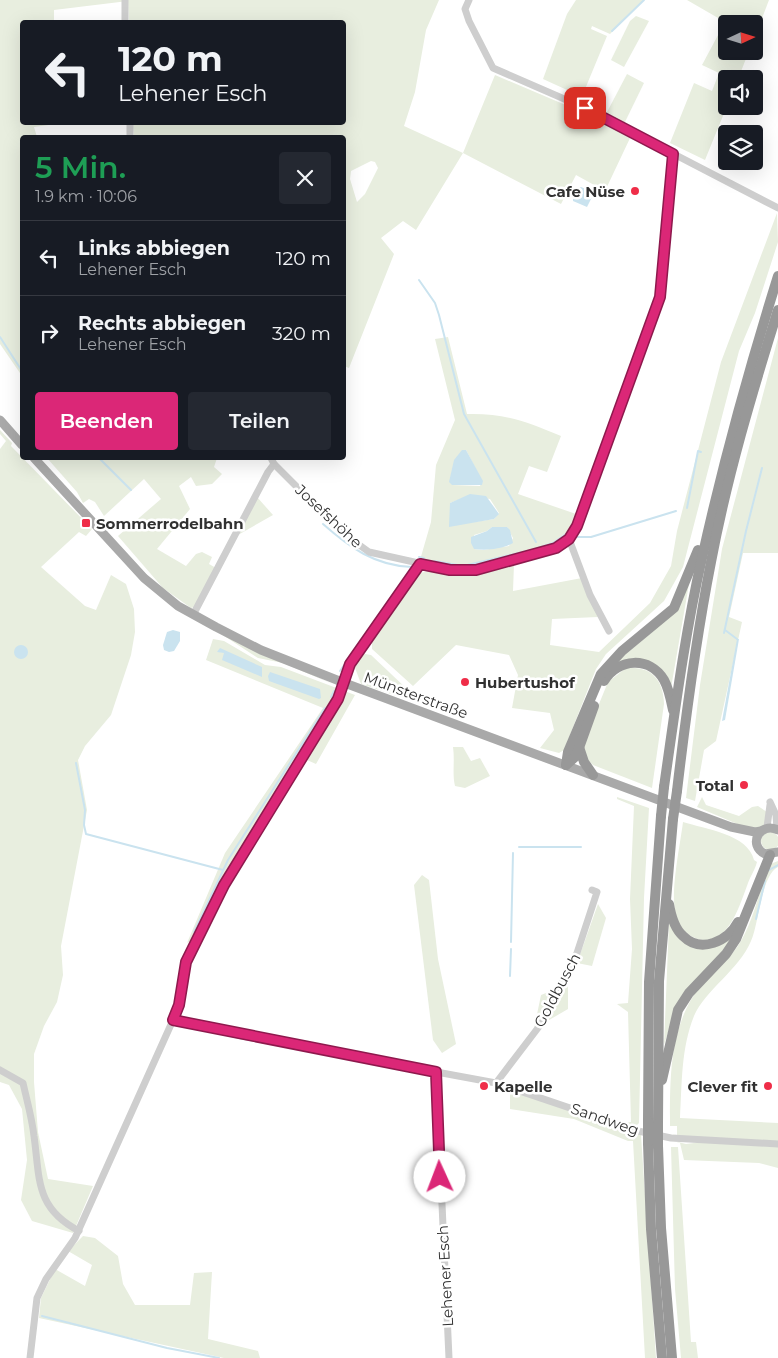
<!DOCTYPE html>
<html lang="de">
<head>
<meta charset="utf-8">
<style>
	body { margin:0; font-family:Montserrat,sans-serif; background:#242831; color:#f1f3f6; height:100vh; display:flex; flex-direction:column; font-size:19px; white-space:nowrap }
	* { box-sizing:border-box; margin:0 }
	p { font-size:16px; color:#9ea1a6 }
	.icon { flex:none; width:28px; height:28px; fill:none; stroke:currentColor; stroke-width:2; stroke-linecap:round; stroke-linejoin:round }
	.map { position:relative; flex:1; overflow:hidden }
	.panel { position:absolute; left:20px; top:135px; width:326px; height:325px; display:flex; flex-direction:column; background:#171b24; border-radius:5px; box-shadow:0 5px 20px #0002 }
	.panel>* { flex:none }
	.hud { position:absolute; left:20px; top:20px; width:326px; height:105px; border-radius:5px; box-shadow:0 5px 20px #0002; background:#171b24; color:#f1f3f6; overflow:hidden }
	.needle { width:32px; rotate:86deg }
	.controls { position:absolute; left:718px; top:15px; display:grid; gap:10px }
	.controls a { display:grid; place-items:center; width:45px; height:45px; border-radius:5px; background:#171b24; box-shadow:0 5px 20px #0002; font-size:25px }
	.pin { position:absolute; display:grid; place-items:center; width:42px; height:42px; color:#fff; margin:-21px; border-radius:10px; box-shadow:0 2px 8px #0006 }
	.me { position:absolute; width:55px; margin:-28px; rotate:358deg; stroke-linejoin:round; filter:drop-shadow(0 0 4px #0008) }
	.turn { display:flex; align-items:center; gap:18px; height:105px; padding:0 15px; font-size:22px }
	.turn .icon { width:65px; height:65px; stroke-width:2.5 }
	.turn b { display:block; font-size:35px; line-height:42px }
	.round { display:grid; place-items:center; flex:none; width:52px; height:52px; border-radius:5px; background:#242831 }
	.head { display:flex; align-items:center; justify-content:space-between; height:85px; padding:0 15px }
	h1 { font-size:30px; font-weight:600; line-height:38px; color:#1e9e55 }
	.button { display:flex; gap:10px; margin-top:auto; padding:10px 15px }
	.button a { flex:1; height:58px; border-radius:5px; background:#db2777; color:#fff; font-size:20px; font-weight:600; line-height:58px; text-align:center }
	.button a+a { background:#242831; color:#f1f3f6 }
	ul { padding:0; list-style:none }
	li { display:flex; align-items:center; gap:15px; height:75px; padding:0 15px; border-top:1px solid #363941 }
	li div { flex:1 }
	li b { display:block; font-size:19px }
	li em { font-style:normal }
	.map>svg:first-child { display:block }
	.green { fill:#e8eedf; fill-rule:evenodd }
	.water { fill:#cae3ef }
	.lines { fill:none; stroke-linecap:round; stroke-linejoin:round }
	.stream { stroke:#cae3ef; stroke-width:2 }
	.minor { stroke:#cecece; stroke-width:7 }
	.major { stroke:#a9a9a9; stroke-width:9 }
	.highway { stroke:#989898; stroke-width:10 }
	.highway-bridge { stroke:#989898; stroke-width:10 }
	.route-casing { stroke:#8e194d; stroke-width:12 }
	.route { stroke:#db2777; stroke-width:9 }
	.poi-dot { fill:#ef2d48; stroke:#fff; stroke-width:2 }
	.labels { text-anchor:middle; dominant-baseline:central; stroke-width:5; stroke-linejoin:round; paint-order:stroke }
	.poi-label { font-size:15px; font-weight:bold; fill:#313131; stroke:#fff; text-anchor:end }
	.street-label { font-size:15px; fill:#313131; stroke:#fff }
</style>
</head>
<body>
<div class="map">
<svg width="778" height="1358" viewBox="0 0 778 1358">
	<rect width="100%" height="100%" fill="#fff"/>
	<g class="green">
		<path d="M0 0H439L426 30 415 92 404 126 463 153 495 75 582 112 631 136 605 191 576 175 561 204 463 153 416 230 403 221 381 238 394 254 349 368 344 366V222L346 216 344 214V138L134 137 133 123 344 122V22H129L128 1 54 10V22H22V122L63 123 34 127 37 137 22 138V376L0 344ZM371 161 375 162 378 168 365 194 357 202 350 179 351 171Z"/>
		<polygon points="576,0 644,0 610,34 592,26 591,29 607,36 583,94 578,95 543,79 567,14"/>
		<polygon points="687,0 769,0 754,39 754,24 726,24 726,51 749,51 738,79 726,79 727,106 705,160 670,143 694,83 712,91 719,73 702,65 725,22"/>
		<polygon points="636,16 649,21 624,67 611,60 630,21"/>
		<polygon points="627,74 644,83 624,124 606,114"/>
		<path d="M777 213 778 242 755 313 739 351 683 567 664 601 606 654 596 669 564 750 559 753 540 748 554 730 550 713 512 708 518 675 509 655 456 645 413 686 372 649V640L420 573C434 569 448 576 463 576 481 575 497 569 514 564L513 591 582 578 598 617 552 619 550 645 599 652 650 603 671 566 677 531 721 362Z"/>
		<path d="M448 337 467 414C505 413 527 422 561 436L547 472 529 466 518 494 579 515 565 537 541 550 464 568 420 560 431 522 436 465 455 420 435 339ZM466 450 482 481 480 486 452 485ZM468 496 490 499 499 513 494 519 453 525 450 503ZM492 527H507L513 538 509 546 483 550 474 549V535L487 531Z"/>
		<polygon points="778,338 778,553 743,553 729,617 742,622 716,741 704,750 695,801 686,798 700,685 722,549"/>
		<polygon points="0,430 12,443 11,446 92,529 86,536 79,532 41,567 85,606 96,610 111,575 126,584 134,609 135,632 131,655 111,715 85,746 78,760 87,810 61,946 63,975 57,1002 44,1026 34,1054 34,1082 38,1132 48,1179 93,1186 73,1233 32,1221 21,1200 27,1160 22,1109 9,1085 0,1082 0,449 6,441 0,434"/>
		<polygon points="47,458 217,458 214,467 222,474 212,484 196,486 191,477 179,486 190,509 157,549 186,566 196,554 202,552 212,557 209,564 216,568 194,607 191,608 163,588 118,536 161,499 144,479 104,516 95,502 89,499 83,503 77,492"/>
		<polygon points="257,497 273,515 238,535"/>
		<polygon points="690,578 671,688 657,666 608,668 651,633"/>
		<polygon points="218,632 335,685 283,663 258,658"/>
		<polygon points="213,639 224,641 265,665 281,667 355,695 316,764 307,760 228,885 209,929 187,943 225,853 323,708 206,660"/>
		<polygon points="365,654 371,655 408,690 400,697 361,684 354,665 359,656"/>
		<path d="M626 668C652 666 663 680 664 704L652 788 593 765 585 757 583 743 608 682Z"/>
		<path d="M453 747H463L471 761 480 758 490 776 465 788 455 786C452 773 455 761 453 747Z"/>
		<polygon points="617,797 649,808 644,898 639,1123 635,1127 624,1123 631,1122 628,1012 617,1004 628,1003 632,949 630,899 634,806 617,799"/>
		<polygon points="702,797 706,805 739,816 752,807 758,806 767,812 765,825 759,829 742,826 697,807"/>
		<path d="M683 822C705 829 748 834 754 860L757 862C755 870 751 875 748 883 740 904 727 953 693 937 682 932 677 922 675 910 671 887 680 846 683 822Z"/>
		<circle cx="770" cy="841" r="9"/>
		<path d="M778 861V867C761 875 759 924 751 941 739 970 705 990 694 1016 681 1048 682 1084 680 1118L778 1123V1142L693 1139 669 1134 677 1135V1126H670C670 1074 669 1022 705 980 717 967 732 957 741 941 754 918 760 890 768 865Z"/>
		<polygon points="422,875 429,880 438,959 456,1044 442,1053 433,1040 414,885"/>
		<polygon points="598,904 606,918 592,966 577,963"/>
		<polygon points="669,923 694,946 737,931 725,950 676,1007 664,1045"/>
		<polygon points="573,967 568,981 568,1009 544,1023"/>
		<polygon points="556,989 534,1029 541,995"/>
		<polygon points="510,1091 565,1107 641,1135 656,1358 645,1358 633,1141 628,1141 574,1119 510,1109"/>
		<polygon points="670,1140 686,1144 702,1142 778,1146 778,1168 759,1163 684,1160 680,1143"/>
		<polygon points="671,1147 678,1147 691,1342 696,1342 698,1358 681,1358 675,1289"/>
		<polygon points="83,1236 95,1238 118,1256 123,1284 135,1305 190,1305 194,1273 212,1272 208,1339 258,1351 260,1358 224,1358 39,1318 41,1298 55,1269 85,1286 92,1265 68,1251"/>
	</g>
	<g class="water">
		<polygon points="581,187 591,191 593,195 587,207 573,201 573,191"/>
		<polygon points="462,450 466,450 483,481 482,485 452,485 449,482 454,460"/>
		<polygon points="470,494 486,496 499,514 494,519 449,527 450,503"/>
		<path d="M492 527H507L510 530 513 543C503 549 486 551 474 549L471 543V537L487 531Z"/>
		<polygon points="173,630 180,632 180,641 174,651 169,652 164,650 163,645 167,632"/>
		<polygon points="737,639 739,639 725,720 722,721"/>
		<circle cx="21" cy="652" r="7"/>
		<polygon points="220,648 262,667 262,677 222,660 224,653 217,652"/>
		<polygon points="270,672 320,689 321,698 319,699 269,681 268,676"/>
		<polygon points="542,678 561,679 564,683 558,687 541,686 538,682"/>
	</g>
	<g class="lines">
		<g class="stream">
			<polyline points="612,31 644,0"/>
			<polyline points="419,280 435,303 439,315 464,414 536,542"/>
			<polyline points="0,337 22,371"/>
			<polyline points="99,458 131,490"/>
			<polyline points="687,508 698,451 701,452"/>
			<path d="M323 524C349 547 375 566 412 567"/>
			<polyline points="576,537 591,537 676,511"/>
			<polyline points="538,548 553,543 566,534"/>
			<polyline points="419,557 424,558"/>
			<polyline points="435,561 463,566 527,551"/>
			<polyline points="725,630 737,639"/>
			<polyline points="724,633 746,531 762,468"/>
			<polyline points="340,671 412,567"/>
			<polyline points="331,697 334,691"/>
			<polyline points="76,763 85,810 84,825 86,834 223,870"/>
			<polyline points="519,847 581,847"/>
			<polyline points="769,870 778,865"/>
			<polyline points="756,919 765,881"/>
			<polyline points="194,932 228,860 325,708"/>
			<polyline points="511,942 513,853"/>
			<polyline points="510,976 511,949"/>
			<polyline points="42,1316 167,1348 219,1358"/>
		</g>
		<g class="minor">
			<polyline points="469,0 465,9 469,21 493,68 585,108 778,208"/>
			<polyline points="125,22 125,0"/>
			<polyline points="130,122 130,138"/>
			<polyline points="271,458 274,464 344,534 369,552 450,570 476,570 556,548 569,539 586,503 660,297 673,154"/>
			<polyline points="569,539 590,595 609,631"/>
			<polyline points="193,615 268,472 274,464"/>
			<polyline points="770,802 776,815 777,829"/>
			<polyline points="767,827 770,805"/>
			<polyline points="173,1020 242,1036 496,1083 638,1131 671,1138 778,1144"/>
			<path d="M0 1070 23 1083C27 1101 32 1118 34 1136 40 1179 35 1208 79 1231"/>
			<polyline points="436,1072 449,1358"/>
			<polyline points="496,1083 541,1024 577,953 597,892 592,890"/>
			<polyline points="30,1358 37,1298 46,1279 75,1238 173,1020 179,1005 186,962 195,941 224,885 338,699 342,682 350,664 420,564"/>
		</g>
		<g class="major">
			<polyline points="0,420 22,445"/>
			<polyline points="34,458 144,578 178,606 216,627 261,650 342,682 731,827 755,832 761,831"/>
			<path d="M778 830C760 821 747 845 765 854L778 852"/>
		</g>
		<g class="highway">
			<path d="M604 681C618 658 650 656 664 680 669 689 671 700 673 710"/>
			<polyline points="579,747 584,762 593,775"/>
			<polyline points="566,765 568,752 601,674 622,651 674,608 698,550"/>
			<polyline points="566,765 576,756 594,706"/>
			<path d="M664 787C675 710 685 633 702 558 723 463 749 369 778 276"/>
			<path d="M677 791C686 714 696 638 711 562 727 477 752 393 778 310"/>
			<path d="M669 904C671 916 674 928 683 936 701 954 728 941 738 922"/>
			<polyline points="662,1080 678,1010 689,993 726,954 736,939 770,855"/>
			<polyline points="648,1121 649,982 661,816"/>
			<polyline points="658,1124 659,981 673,819"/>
			<polyline points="648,1143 651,1229 662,1358"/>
			<polyline points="658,1146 661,1228 672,1358"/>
		</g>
		<g class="highway-bridge">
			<polyline points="661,816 664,787"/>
			<polyline points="673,819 677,791"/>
			<polyline points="648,1121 648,1143"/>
			<polyline points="658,1124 658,1146"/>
		</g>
	</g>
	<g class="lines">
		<g class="route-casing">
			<polyline id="route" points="440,1177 436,1072 173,1020 179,1005 186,962 224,885 338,699 350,664 420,564 450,570 476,570 556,548 569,539 577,526 660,297 673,154 585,108"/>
		</g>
		<use href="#route" class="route"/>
	</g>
	<g class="poi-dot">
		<circle cx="635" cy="191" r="5"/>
		<rect x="81" y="518" width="10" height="10" rx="2.5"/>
		<circle cx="465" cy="682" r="5"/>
		<circle cx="744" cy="785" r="5"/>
		<circle cx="484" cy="1086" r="5"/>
		<circle cx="768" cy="1086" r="5"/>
	</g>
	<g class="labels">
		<g class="poi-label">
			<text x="625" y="191">Cafe Nüse</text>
			<text x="96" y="523" text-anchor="start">Sommerrodelbahn</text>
			<text x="475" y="682" text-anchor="start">Hubertushof</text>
			<text x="734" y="785">Total</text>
			<text x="494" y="1086" text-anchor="start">Kapelle</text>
			<text x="758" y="1086">Clever fit</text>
		</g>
		<g class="street-label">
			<text transform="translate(329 516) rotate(43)">Josefshöhe</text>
			<text transform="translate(416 695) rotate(20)">Münsterstraße</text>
			<text transform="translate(557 990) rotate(-62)">Goldbusch</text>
			<text transform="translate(605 1119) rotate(19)">Sandweg</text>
			<text transform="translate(445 1276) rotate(-93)">Lehener Esch</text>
		</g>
	</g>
</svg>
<div class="controls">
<a><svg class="needle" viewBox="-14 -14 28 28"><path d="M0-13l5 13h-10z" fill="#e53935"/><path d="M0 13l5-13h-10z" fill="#9ea1a6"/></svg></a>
<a><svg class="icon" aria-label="sound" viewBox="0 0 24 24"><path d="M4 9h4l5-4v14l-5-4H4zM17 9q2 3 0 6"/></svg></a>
<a><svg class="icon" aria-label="layers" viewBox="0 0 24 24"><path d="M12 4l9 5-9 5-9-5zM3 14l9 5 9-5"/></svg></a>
</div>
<div class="pin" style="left:585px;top:108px;background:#d93025"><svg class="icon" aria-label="arrive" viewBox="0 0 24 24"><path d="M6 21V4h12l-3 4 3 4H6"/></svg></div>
<svg class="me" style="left:440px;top:1177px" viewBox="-20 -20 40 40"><circle r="19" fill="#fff"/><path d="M0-13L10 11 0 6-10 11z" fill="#db2777"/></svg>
<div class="hud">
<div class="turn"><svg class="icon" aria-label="left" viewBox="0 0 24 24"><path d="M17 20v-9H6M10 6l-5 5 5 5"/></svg><div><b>120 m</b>Lehener Esch</div></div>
</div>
<section class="panel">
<div class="head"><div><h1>5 Min.</h1><p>1.9 km · 10:06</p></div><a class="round"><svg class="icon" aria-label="close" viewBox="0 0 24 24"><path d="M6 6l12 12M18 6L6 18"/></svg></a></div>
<ul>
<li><svg class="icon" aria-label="left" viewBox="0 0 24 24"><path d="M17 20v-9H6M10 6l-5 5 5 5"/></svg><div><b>Links abbiegen</b><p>Lehener Esch</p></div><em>120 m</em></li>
<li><svg class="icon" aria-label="right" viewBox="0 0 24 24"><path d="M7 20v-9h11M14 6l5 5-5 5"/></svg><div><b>Rechts abbiegen</b><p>Lehener Esch</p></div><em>320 m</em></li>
</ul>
<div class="button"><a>Beenden</a><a>Teilen</a></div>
</section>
</div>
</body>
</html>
